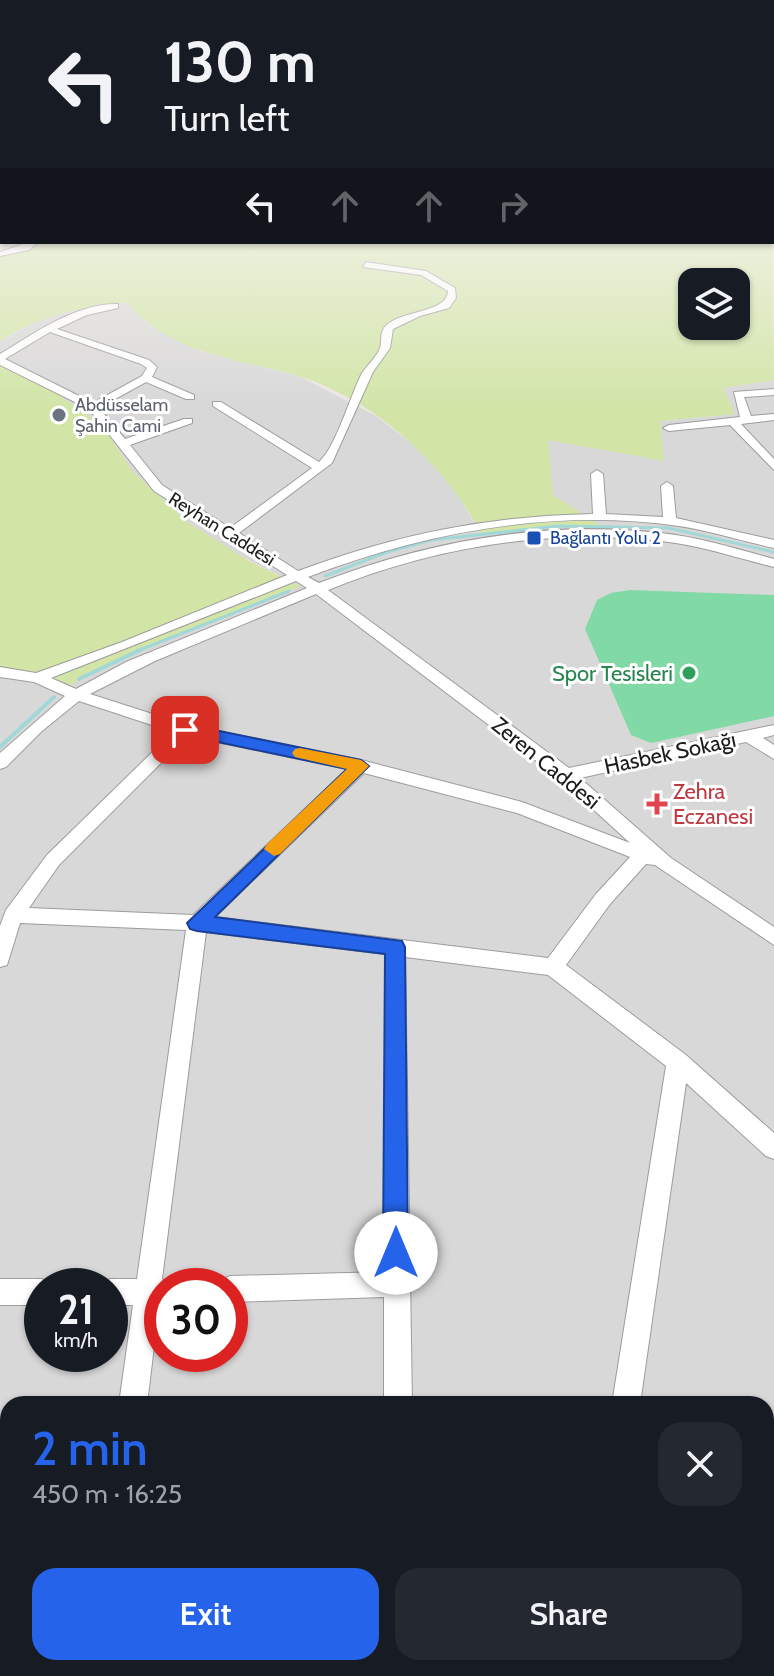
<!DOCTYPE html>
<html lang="en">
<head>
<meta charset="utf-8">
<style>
	body { margin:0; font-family:Cabin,sans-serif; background:#242831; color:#f1f3f6; height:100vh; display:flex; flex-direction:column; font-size:30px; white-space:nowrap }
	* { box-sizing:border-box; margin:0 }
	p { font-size:26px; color:#9ea1a6 }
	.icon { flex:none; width:44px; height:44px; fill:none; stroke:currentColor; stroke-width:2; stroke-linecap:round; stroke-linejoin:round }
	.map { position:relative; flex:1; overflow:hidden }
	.drawer { position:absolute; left:0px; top:1396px; width:774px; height:280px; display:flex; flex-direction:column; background:#171b24; border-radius:24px 24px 0 0; box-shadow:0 2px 6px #0004 }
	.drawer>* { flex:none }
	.guide { position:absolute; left:0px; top:0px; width:774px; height:244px; box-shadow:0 2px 6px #0004; background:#171b24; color:#f1f3f6; overflow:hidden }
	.tools { position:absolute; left:678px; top:268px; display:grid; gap:16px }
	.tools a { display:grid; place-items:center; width:72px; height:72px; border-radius:16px; background:#171b24; box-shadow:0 2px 6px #0004; font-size:40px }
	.speed { position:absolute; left:24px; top:1268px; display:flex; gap:16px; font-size:40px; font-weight:700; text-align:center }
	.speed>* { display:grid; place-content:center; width:104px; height:104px; border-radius:50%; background:#171b24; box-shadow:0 2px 6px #0004; line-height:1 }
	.speed small { font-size:20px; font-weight:400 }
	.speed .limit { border:12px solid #d22; background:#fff; color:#111 }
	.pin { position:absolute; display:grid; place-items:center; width:68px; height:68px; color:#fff; margin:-34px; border-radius:16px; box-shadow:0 4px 12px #0006 }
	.me { position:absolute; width:88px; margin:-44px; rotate:0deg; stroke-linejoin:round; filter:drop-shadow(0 0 6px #0008) }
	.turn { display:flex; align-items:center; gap:28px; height:168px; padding:0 32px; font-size:36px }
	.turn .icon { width:104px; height:104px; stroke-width:2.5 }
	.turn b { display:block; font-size:56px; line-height:68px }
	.lanes { display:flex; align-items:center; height:76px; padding:0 32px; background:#0003; justify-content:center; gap:40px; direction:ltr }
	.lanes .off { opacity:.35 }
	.round { display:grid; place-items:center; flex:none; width:84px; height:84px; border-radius:24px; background:#242831 }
	.head { display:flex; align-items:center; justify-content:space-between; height:136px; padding:0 32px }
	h1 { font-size:48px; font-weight:600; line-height:60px; color:#2563eb }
	.button { display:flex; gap:16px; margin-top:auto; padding:16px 32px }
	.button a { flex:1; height:92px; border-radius:24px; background:#2563eb; color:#fff; font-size:32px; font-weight:600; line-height:92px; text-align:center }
	.button a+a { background:#242831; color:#f1f3f6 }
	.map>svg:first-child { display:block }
	.residential { fill:#d9d8d8; fill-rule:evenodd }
	.grass { fill:#d2e5a7; fill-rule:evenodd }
	.pitch { fill:#81d9a5 }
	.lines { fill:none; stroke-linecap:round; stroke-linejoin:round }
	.stream-far1 { stroke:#a2d7d8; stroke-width:3 }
	.stream { stroke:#a2d7d8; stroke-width:4 }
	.minor-casing { stroke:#9c9c9c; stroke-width:2 }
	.minor { fill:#fff; fill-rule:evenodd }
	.route { fill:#2563eb; stroke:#184099; stroke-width:2 }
	.slow { fill:#f59e0b }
	.worship-dot { fill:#6b7280; stroke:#fff; stroke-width:3 }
	.transit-dot { fill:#1a4fb4; stroke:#fff; stroke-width:3 }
	.leisure-dot { fill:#2e9e5b; stroke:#fff; stroke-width:3 }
	.health-dot { fill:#e0444e; stroke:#fff; stroke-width:3 }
	.labels { text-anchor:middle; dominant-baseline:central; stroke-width:6; stroke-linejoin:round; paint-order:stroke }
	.far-worship-label { font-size:18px; fill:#5b616d; stroke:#fff; text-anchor:start }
	.far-street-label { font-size:18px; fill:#1b1b1b; stroke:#fff }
	.far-transit-label { font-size:18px; fill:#164399; stroke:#fff; text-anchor:start }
	.leisure-label { font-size:22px; fill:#27864d; stroke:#fff; text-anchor:end }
	.street-label { font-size:22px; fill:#1b1b1b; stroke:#fff }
	.health-label { font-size:22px; fill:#be3a42; stroke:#fff; text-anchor:start }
</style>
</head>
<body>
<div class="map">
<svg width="774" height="1676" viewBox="0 0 774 1676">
	<rect width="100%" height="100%" fill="#ece6e0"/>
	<path class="residential" d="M126 302 149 325 202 352 299 376 376 416 415 446 437 468 456 492 480 533 598 525 553 496 548 440 664 461 660 421 734 414 723 388 774 380V1676H0V670L67 687 107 664 300 586 227 549 187 522 132 471 104 427 0 353V341L37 321 79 309ZM42 1286H110V1354H42ZM162 1286H230V1354H162ZM8 1404H766V1668H8Z"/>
	<g class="grass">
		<path d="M772 174 774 380 723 388 735 414 660 421 664 461 548 440 553 495 600 525 480 533C447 465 371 397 298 376 237 358 170 355 126 302 82 307 38 316 0 341V256L40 242H772ZM692 282H736V326H692Z"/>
		<polygon points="0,353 104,427 132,471 187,522 249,561 301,586 107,664 67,687 0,670"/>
	</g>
	<polygon class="pitch" points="630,590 774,595 774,716 651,743 631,735 585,629 597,600 611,593"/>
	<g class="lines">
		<g class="stream-far1">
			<polyline points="325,576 387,552 431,540 558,526 669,528 774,552"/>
			<polyline points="137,651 289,591"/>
		</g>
		<g class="stream">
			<polyline points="79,679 142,649"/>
			<polyline points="0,747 54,697"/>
		</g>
		<g class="minor-casing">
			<g id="minor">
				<rect x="772" y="222" width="2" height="5"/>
				<polygon points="29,242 38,242 29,250 0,256 0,252"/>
				<path d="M366 262 426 271 455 288 456 298 449 308 420 316 393 329 390 348 373 372 332 463 239 533 298 571C397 534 488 516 593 514L591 474 597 470 603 474 606 514 663 517 661 486 667 482 673 486 676 518 774 540V548C742 541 711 531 679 526 553 508 425 532 308 577L319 583C427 541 544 520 661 533 699 537 737 549 774 559V567C737 558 700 545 661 541 548 528 433 547 328 590L569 768 774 725V735L763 738 774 745V759L746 742 580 778 671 858 774 927V945L655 865 646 864 610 904 566 965 686 1055 774 1133V1159L766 1156 686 1083 640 1404H612L666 1066 548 975 405 957 412 1404H384V1297L230 1302V1286H218L221 1280 230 1276 385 1272V954L206 932 162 1279 172 1286H162V1305H159L147 1404H119L133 1305H110V1286H100L110 1279H137L186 930 20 923 7 965 0 967V926L6 910 47 855 173 732 79 701 42 731 6 767 0 769V753L65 696 34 682 0 677V667L36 673 122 642 287 575 154 491 89 409 0 365V354C35 333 76 303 118 304V308L87 315 57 329 149 360 157 367 152 377 194 395V399H186L146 382 99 408 125 439 184 419H192V423L130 445 162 485 230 528 312 468 213 406V402H221L319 462C336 447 350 396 362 373 367 365 377 357 380 348 382 342 380 335 383 330 394 309 447 315 448 291L421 275 363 267ZM50 332 141 364 147 368 142 376 93 403 5 359ZM296 581 307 588 126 662 76 689 51 678ZM316 594 560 779 630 843 522 802 361 760 187 725 90 694 155 661ZM188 736 347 769 193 915 29 908 59 865ZM364 773 517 813 630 857 596 894 548 958 215 917Z"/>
				<polygon points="774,389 774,395 744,397 751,416 774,414 774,420 741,424 774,459 774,470 730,425 669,431 663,428 669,425 740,417 734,392"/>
				<polygon points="0,1279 42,1279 52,1286 42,1286 42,1305 0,1305"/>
				<polygon points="87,1668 119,1668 118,1676 86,1676"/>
				<rect x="389" y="1668" width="32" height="8"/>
				<polygon points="481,1668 535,1668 538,1676 484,1676"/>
				<polygon points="569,1668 601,1668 600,1676 568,1676"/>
			</g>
		</g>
		<use href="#minor" class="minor"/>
	</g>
	<linearGradient id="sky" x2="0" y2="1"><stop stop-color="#8cc2e2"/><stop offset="0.43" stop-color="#f6f4f1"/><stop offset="1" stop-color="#f6f4f1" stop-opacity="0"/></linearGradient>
	<rect width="774" height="409" fill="url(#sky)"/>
	<polygon class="route" points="185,724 361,760 369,766 215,917 402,941 405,947 408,1253 405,1262 396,1266 387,1262 383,1253 385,954 197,931 190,929 187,923 347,769 180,734 177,730"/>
	<polygon class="slow" points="300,748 361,760 369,766 280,854 274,856 264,849 267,844 347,769 295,757 292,753 295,749"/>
	<circle class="worship-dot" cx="59" cy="415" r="8"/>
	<rect class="transit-dot" x="526" y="530" width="16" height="16" rx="4"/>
	<circle class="leisure-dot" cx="689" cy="673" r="8"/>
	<path class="health-dot" d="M653 792h8v8h8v8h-8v8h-8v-8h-8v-8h8z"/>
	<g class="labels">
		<g class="far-worship-label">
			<text x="75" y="405">Abdüsselam<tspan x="75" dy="21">Şahin Cami</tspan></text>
		</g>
		<g class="far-street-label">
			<text transform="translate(222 529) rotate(32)">Reyhan Caddesi</text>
		</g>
		<g class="far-transit-label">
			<text x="550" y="538">Bağlantı Yolu 2</text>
		</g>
		<g class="leisure-label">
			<text x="673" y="673">Spor Tesisleri</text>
		</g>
		<g class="street-label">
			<text transform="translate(670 753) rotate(-12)">Hasbek Sokağı</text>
			<text transform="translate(546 763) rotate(39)">Zeren Caddesi</text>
		</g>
		<g class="health-label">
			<text x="673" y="791">Zehra<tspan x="673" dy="25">Eczanesi</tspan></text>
		</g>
	</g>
</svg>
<div class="tools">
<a><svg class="icon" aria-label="layers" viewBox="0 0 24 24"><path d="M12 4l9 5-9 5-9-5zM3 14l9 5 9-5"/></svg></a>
</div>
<div class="speed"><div>21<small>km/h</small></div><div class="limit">30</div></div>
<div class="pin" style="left:185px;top:730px;background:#d93025"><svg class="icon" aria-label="arrive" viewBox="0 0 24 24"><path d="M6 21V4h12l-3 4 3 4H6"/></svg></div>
<svg class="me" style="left:396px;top:1253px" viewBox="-20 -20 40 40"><circle r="19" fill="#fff"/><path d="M0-13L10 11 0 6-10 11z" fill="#2563eb"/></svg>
<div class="guide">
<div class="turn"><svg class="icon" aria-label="left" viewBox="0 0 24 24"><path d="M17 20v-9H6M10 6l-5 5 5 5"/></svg><div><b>130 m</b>Turn left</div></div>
<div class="lanes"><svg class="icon" aria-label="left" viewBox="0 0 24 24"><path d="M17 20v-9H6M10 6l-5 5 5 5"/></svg><svg class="icon off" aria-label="ahead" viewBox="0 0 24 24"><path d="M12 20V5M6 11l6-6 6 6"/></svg><svg class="icon off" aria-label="ahead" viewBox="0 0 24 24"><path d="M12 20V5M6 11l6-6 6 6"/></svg><svg class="icon off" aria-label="right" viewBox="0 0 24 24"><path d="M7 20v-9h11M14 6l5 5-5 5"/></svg></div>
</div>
<section class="drawer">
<div class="head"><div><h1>2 min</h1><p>450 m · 16:25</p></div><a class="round"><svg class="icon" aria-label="close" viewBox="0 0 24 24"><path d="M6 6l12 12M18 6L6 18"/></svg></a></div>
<div class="button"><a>Exit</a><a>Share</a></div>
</section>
</div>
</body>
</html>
